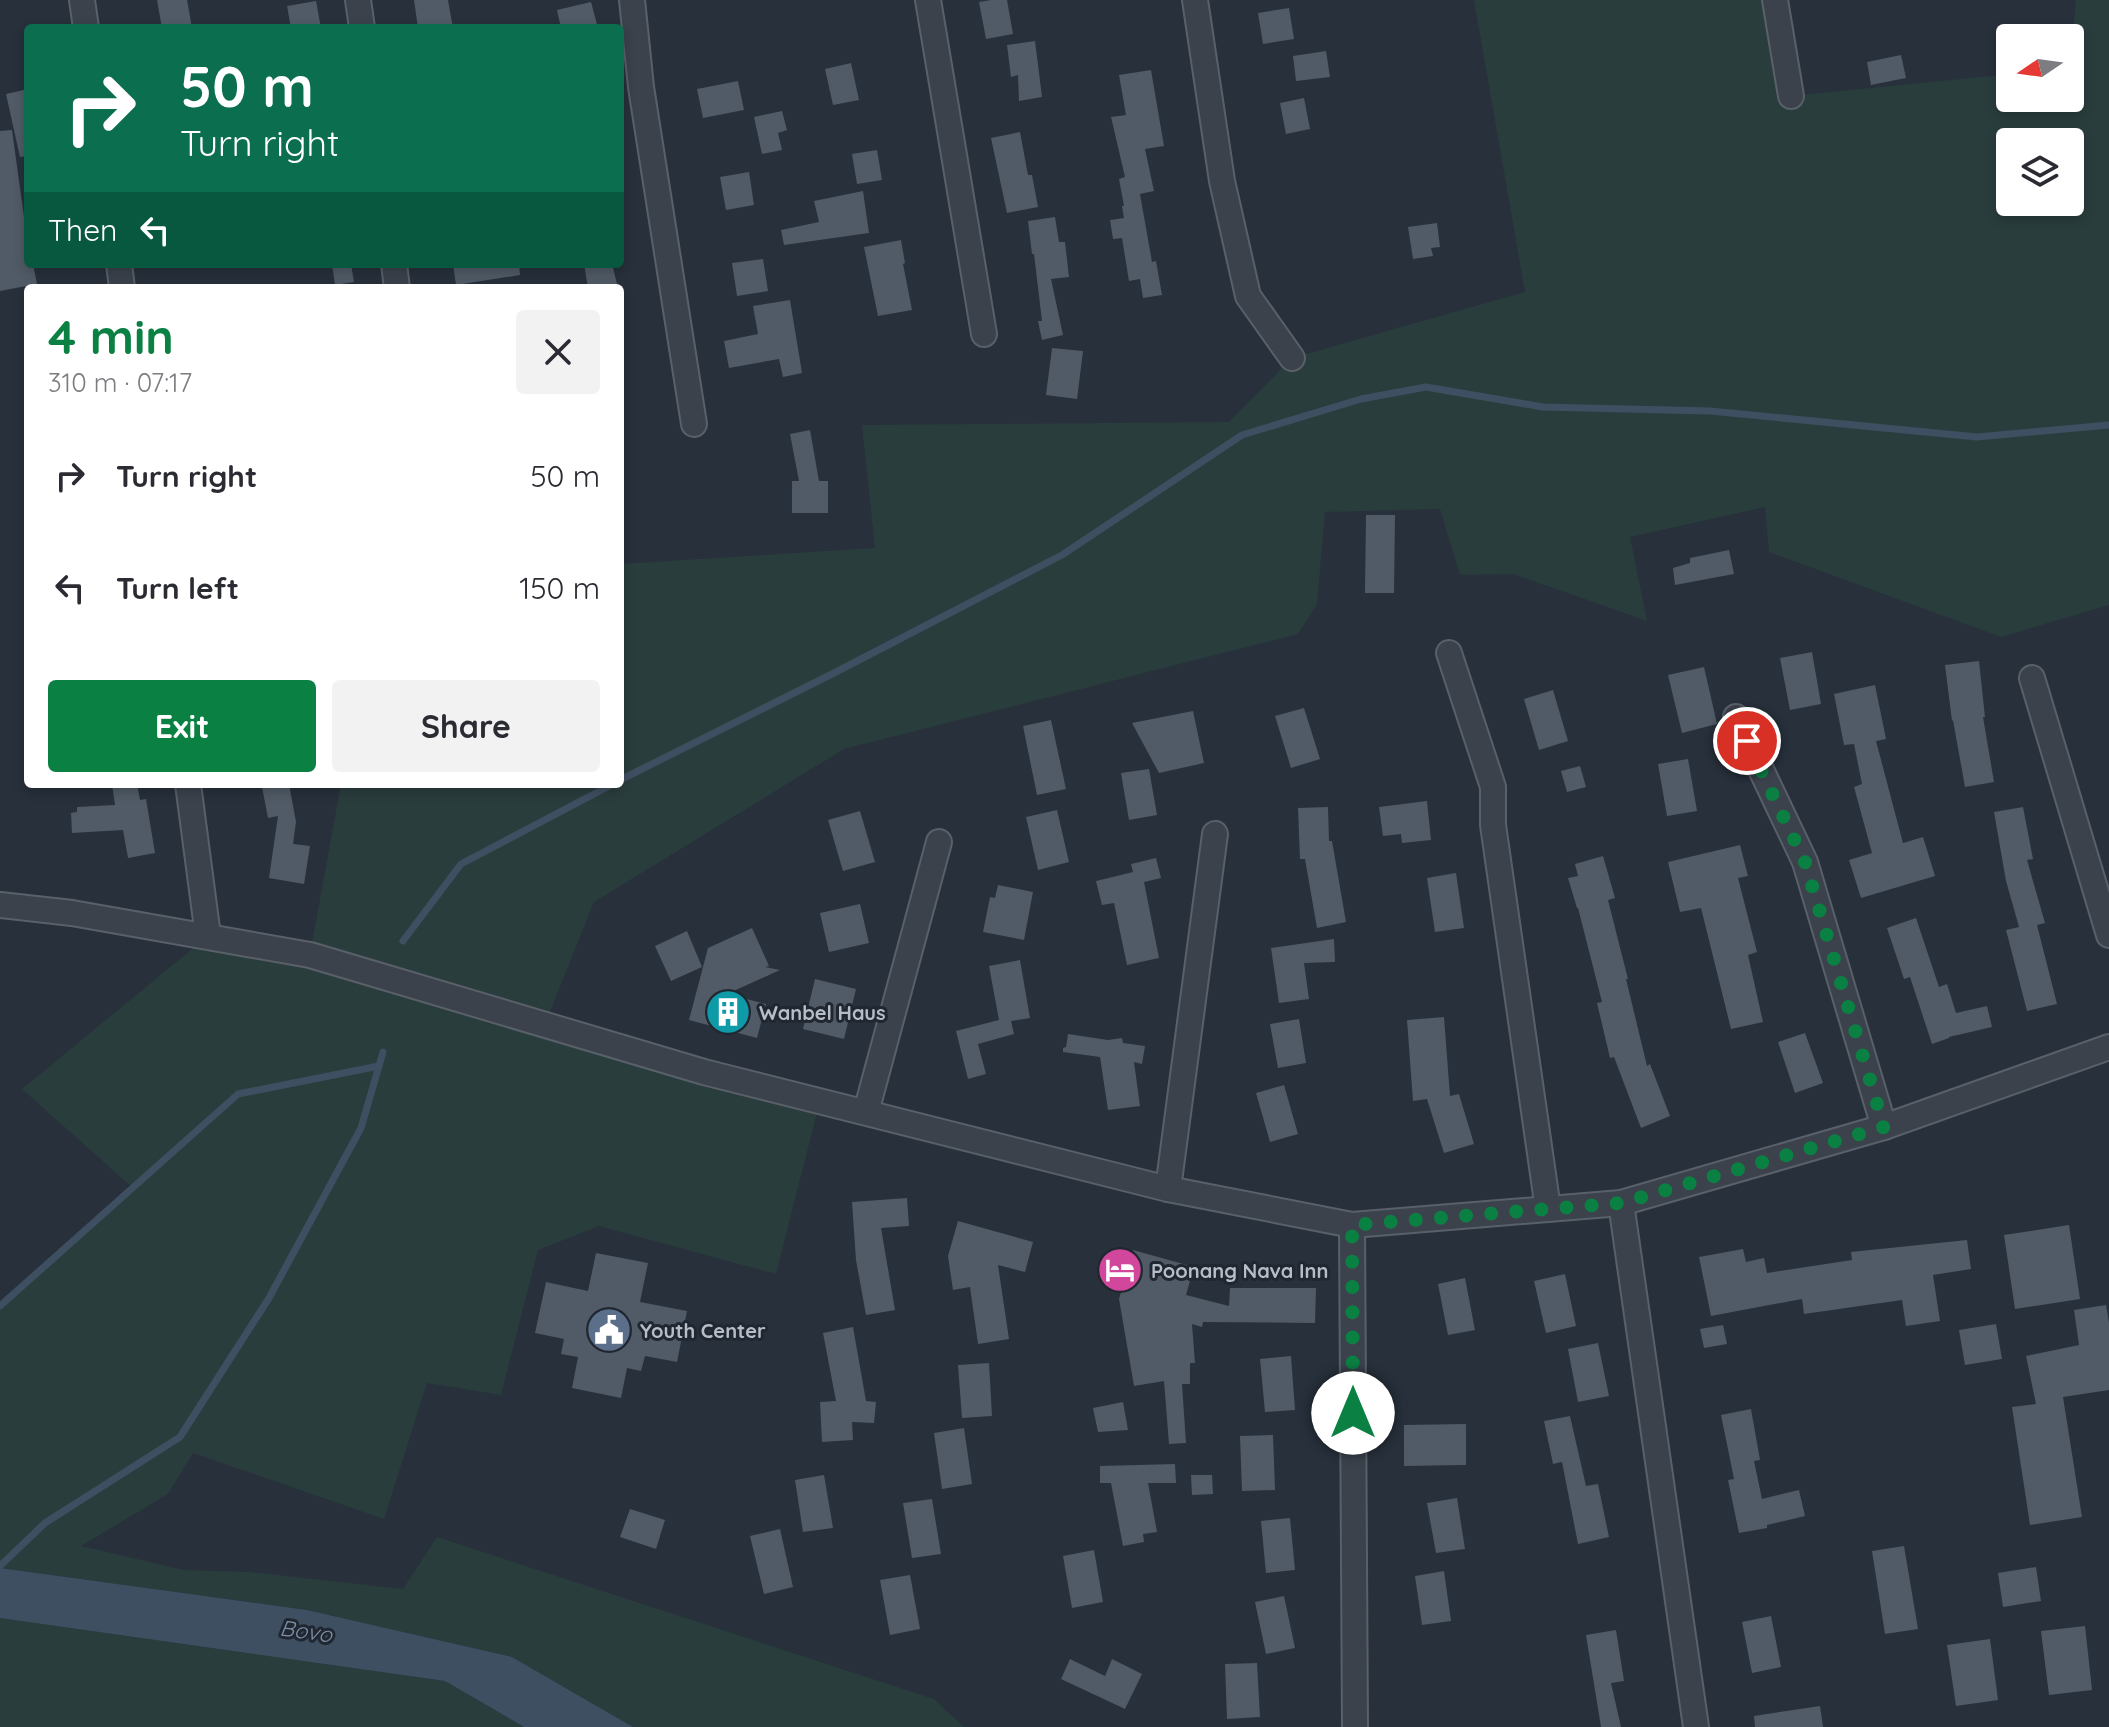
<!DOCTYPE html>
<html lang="en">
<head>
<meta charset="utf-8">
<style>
	body { margin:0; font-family:Quicksand,sans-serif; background:#f2f2f3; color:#2b2b33; height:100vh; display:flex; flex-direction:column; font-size:30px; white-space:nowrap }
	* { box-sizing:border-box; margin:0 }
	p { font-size:26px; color:#7c7c81 }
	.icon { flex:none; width:44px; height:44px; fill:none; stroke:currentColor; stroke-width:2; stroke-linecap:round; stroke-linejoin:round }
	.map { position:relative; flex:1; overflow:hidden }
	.drawer { position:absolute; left:24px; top:284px; width:600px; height:504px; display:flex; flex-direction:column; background:#fff; border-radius:8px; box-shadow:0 4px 12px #0003 }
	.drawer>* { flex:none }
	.hud { position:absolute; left:24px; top:24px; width:600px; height:244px; border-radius:8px; box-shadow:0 4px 12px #0003; background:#0b6e4f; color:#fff; overflow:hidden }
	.needle { width:52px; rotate:257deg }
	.tools { position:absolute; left:1996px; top:24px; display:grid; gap:16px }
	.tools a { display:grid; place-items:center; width:88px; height:88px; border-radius:8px; background:#fff; box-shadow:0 4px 12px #0003; font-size:40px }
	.pin { position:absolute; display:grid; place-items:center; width:68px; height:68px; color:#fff; margin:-34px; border:4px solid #fff; border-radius:50%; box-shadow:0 2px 8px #0007 }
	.me { position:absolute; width:88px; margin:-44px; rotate:0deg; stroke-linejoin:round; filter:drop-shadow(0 0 6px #0008) }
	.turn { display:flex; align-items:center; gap:28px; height:168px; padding:0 24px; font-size:36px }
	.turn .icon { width:104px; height:104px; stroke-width:2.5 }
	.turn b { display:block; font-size:56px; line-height:68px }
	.then { display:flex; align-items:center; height:76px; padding:0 24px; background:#0003; gap:16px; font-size:30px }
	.round { display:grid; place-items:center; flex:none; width:84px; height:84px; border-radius:8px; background:#f2f2f3 }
	.headline { display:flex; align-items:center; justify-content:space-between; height:136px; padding:0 24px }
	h1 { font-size:48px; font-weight:700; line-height:60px; color:#0b8043 }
	.button { display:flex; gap:16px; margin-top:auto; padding:16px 24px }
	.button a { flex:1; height:92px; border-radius:8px; background:#0b8043; color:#fff; font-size:32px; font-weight:700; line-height:92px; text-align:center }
	.button a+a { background:#f2f2f3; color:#2b2b33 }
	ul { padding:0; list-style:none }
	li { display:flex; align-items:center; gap:24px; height:112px; padding:0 24px }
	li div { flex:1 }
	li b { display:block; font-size:30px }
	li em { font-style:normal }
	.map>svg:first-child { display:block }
	.green { fill:#2a3d3d; fill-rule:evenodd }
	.water { fill:#3f4f62 }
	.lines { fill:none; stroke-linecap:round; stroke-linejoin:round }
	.stream { stroke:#3f4f62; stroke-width:7 }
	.building { fill:#505b67 }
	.minor-casing { stroke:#59606a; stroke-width:28 }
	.minor { stroke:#3b424c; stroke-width:24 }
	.route { stroke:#0b8043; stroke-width:14; stroke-dasharray:0 25.2 }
	.labels { text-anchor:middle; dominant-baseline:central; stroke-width:6; stroke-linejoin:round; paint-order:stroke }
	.poi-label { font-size:20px; font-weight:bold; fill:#b7bdc7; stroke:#202731; text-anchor:start }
	.water-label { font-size:22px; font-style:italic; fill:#7b8fa7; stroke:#202731 }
</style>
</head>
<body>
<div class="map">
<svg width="2109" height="1727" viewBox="0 0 2109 1727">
	<rect width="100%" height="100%" fill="#27303b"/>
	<g class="green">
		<path d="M1474 0H1775L1791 96 2010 74V98H2070V68L2076 0H2109V605L2001 637 1769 552 1765 507 1630 537 1647 621 1513 574 1460 575 1440 509 1325 512 1317 604 1298 634 844 749 594 902 545 1024 820 1101 776 1274 599 1226 538 1250 501 1395 427 1383 384 1519 193 1453 168 1494 81 1546 184 1570 250 1572 403 1589 437 1537 934 1699 964 1727H633L512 1657 307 1610 0 1568V1306L133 1188 22 1089 208 936 310 954 341 784H620V564L875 548 862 425 1229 422 1292 358 1525 292ZM2010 142H2070V202H2010Z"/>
		<polygon points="0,1618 445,1681 524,1727 0,1727"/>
	</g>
	<polygon class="water" points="0,1568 307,1610 512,1657 633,1727 524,1727 445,1681 0,1618"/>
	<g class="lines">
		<g class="stream">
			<polyline points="620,780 834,673 1062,555 1242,435 1361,399 1426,387 1543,407 1710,411 1977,437 2109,425"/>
			<polyline points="403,941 461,864 613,784"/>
			<polyline points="0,1306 238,1094 379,1066"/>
			<polyline points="0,1566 45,1523 180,1437 269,1298 361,1128 383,1052"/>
		</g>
	</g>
	<g class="building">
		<polygon points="157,0 187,0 192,28 162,28"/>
		<polygon points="414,0 448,0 453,28 418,28"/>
		<polygon points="991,0 1007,0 1013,34 986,39 979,2"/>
		<polygon points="316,1 321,28 291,28 287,6"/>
		<polygon points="591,2 598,28 561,28 557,10"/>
		<polygon points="1289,8 1294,39 1263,44 1258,13"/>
		<polygon points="1035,41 1042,97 1019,101 1018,75 1011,77 1007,45"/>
		<polygon points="1326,51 1330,77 1296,81 1293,56"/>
		<polygon points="1901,55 1906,78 1871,85 1867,62"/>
		<polygon points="851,63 859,100 833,105 825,69"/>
		<polygon points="1151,70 1164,146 1145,149 1154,191 1140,194 1152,262 1156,261 1162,295 1143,298 1140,279 1129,281 1122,238 1113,239 1110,220 1124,218 1122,206 1124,206 1119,179 1125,177 1111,117 1126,115 1119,75"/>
		<polygon points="738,81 744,110 703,118 697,89"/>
		<polygon points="28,89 28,156 20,157 6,94"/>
		<polygon points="1304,98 1310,129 1286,134 1280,103"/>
		<polygon points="782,111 787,130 778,133 782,150 762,154 754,117"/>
		<polygon points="12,130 28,246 28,264 33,264 37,284 0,291 0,131"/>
		<polygon points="1020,132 1028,175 1032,175 1038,207 1007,213 991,138"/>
		<polygon points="877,150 882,180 857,184 852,154"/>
		<polygon points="749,172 754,205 726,210 720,177"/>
		<polygon points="863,191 869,233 784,245 781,230 819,222 814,201"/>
		<polygon points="1055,217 1059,242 1065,242 1069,277 1051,279 1063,335 1042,340 1038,321 1042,321 1034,254 1032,254 1028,221"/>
		<polygon points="1437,223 1440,247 1431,248 1433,256 1413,259 1408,227"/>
		<polygon points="901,240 905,263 903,264 912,310 878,316 864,247"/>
		<polygon points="763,259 768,291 737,296 732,263"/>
		<polygon points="332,264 351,264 354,282 335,285"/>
		<polygon points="453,264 519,264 520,275 456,285"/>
		<polygon points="584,264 612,264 618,288 588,288"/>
		<polygon points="790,300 802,373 783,377 779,359 729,368 724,341 758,334 753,306"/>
		<polygon points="1052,348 1083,351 1077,399 1046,395"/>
		<polygon points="810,430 819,481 828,481 828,513 792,513 792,481 799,481 790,434"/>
		<polygon points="1366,515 1395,515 1394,593 1365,593"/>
		<polygon points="1729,550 1734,574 1675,585 1673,568 1690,563 1690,558"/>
		<polygon points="1812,652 1821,704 1790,710 1780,658"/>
		<polygon points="1979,661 1985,717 1983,717 1994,782 1965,787 1953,720 1952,721 1945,665"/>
		<polygon points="1704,667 1717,724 1682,733 1668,675"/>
		<polygon points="1875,685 1886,739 1876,741 1903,843 1923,837 1935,876 1861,898 1849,860 1872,853 1854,787 1862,784 1854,744 1844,745 1834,694"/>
		<polygon points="1553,690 1568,741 1539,750 1524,699"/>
		<polygon points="1304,708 1320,759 1291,768 1275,716"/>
		<polygon points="1193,711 1204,763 1159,773 1132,723"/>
		<polygon points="1051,720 1066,789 1037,795 1023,726"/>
		<polygon points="1688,759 1697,811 1667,816 1658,764"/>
		<polygon points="1580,766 1586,787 1567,792 1561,771"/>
		<polygon points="1149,769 1157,815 1129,820 1121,773"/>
		<polygon points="112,784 137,784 140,800 146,799 155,853 128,858 123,830 72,833 71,813 77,812 77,807 115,805"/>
		<polygon points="279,784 289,784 296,822 293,844 310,846 304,884 269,878 278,816 268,818 262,787"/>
		<polygon points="1427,801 1431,840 1402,843 1401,834 1383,836 1379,807"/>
		<polygon points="1328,807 1329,841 1332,841 1346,922 1317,928 1305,859 1300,859 1298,808"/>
		<polygon points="2023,807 2033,859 2027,860 2045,923 2037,925 2057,1004 2027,1011 2006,930 2019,927 2006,881 1994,812"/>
		<polygon points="1057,810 1069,862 1038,870 1026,817"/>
		<polygon points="860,811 875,862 843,871 828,820"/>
		<polygon points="1740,845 1748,876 1738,878 1757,952 1748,955 1763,1022 1731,1029 1701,908 1680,912 1668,862"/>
		<polygon points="1603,856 1615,898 1608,900 1628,979 1626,979 1647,1066 1650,1064 1670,1116 1641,1128 1614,1057 1610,1058 1597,1003 1602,1002 1578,908 1577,908 1568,878 1578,876 1575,864"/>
		<polygon points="1156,858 1161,878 1144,882 1159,958 1127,965 1114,903 1102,905 1096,881 1133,872 1131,864"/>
		<polygon points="1456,873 1464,928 1435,932 1427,878"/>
		<polygon points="998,885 1033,892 1024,940 983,932 990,897 995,898"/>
		<polygon points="860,904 869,943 829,952 820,913"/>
		<polygon points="1916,918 1939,987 1947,984 1956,1013 1987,1006 1992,1027 1949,1037 1949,1038 1932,1044 1910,977 1904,979 1887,928"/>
		<polygon points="752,928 769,966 765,967 780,970 727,994 766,1004 757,1038 689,1020 708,948"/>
		<polygon points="687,931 702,967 671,981 655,946"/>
		<polygon points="1334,939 1335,962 1304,963 1309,999 1279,1003 1271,948"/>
		<polygon points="1020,960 1030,1018 1011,1021 1014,1034 978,1044 986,1074 968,1079 956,1031 999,1020 989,966"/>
		<polygon points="815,979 856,989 844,1039 803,1029"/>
		<polygon points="1444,1017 1450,1096 1459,1094 1474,1144 1444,1153 1427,1099 1413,1101 1407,1020"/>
		<polygon points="1299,1019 1306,1063 1278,1068 1270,1024"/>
		<polygon points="1805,1033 1823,1083 1795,1093 1778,1042"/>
		<polygon points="1068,1034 1108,1040 1122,1038 1123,1043 1145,1046 1142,1064 1134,1062 1140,1106 1108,1110 1100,1057 1063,1052 1063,1048 1066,1047"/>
		<polygon points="1284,1085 1298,1134 1270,1142 1256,1093"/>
		<polygon points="907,1198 909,1226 881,1228 895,1310 866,1315 856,1260 852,1202"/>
		<polygon points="958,1221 1033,1242 1025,1272 998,1265 1009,1339 978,1344 970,1287 953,1290 948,1256"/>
		<polygon points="2069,1225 2080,1299 2015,1309 2004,1235"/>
		<polygon points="1967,1240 1971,1269 1933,1275 1940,1321 1906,1326 1902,1300 1804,1314 1802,1299 1711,1316 1699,1257 1743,1249 1746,1262 1764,1258 1767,1273 1852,1260 1851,1252"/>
		<polygon points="1133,1250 1194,1267 1186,1295 1229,1306 1230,1288 1316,1288 1315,1323 1203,1322 1202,1327 1192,1324 1195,1363 1190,1363 1190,1384 1182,1384 1186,1443 1169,1444 1164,1381 1134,1386 1119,1299"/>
		<polygon points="596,1253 648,1263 640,1302 687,1311 677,1362 645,1356 641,1371 627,1368 621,1398 572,1388 578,1357 561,1354 564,1339 535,1333 546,1282 588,1291"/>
		<polygon points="1565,1274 1576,1326 1546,1333 1534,1281"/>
		<polygon points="1465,1278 1475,1330 1448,1335 1438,1284"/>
		<polygon points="2106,1305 2109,1323 2109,1390 2063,1397 2082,1517 2030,1525 2012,1407 2036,1404 2026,1356 2079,1345 2074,1310"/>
		<polygon points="1996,1324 2002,1359 1965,1365 1959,1330"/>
		<polygon points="1723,1325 1727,1344 1704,1348 1700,1329"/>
		<polygon points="853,1327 866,1401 876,1402 874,1423 852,1422 853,1440 822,1442 820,1402 836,1401 823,1333"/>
		<polygon points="1598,1343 1609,1396 1578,1402 1568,1349"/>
		<polygon points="1291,1356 1295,1410 1265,1412 1260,1359"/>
		<polygon points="989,1363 992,1416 962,1418 958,1365"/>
		<polygon points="1123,1402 1128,1430 1098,1432 1093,1408"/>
		<polygon points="1751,1409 1760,1460 1754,1461 1762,1499 1799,1490 1805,1516 1767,1525 1767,1528 1739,1533 1728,1480 1734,1479 1721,1415"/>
		<polygon points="1570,1416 1586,1486 1598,1484 1609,1537 1578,1544 1562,1462 1553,1464 1544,1421"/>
		<polygon points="1466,1424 1466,1465 1404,1466 1404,1425"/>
		<polygon points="964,1428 972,1484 942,1489 934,1433"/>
		<polygon points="1273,1435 1275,1490 1242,1491 1240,1436"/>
		<polygon points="1175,1464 1176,1483 1148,1483 1157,1532 1143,1534 1144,1542 1123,1546 1111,1483 1100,1483 1100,1466"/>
		<polygon points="824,1475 833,1528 803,1532 795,1480"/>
		<polygon points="1191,1475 1212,1475 1213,1494 1192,1495"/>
		<polygon points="1457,1498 1465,1549 1436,1553 1427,1503"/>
		<polygon points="932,1499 941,1554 912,1558 903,1503"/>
		<polygon points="630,1509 665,1520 656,1549 620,1537"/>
		<polygon points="1290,1518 1295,1570 1266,1573 1261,1521"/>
		<polygon points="780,1529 793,1587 764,1594 750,1536"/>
		<polygon points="1904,1546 1918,1629 1885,1634 1872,1551"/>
		<polygon points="1094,1550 1103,1602 1072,1608 1063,1556"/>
		<polygon points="2036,1567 2041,1601 2003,1607 1998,1573"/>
		<polygon points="1444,1571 1451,1621 1422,1625 1415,1576"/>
		<polygon points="910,1575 920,1629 890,1635 880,1580"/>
		<polygon points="1284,1596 1295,1648 1266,1654 1255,1602"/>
		<polygon points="1771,1616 1781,1667 1752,1673 1742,1622"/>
		<polygon points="2085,1626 2092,1690 2049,1695 2041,1631"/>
		<polygon points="1616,1630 1624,1681 1611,1683 1621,1727 1601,1727 1586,1635"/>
		<polygon points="1990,1639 1998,1700 1956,1706 1947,1645"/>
		<polygon points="1070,1659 1105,1676 1112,1659 1142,1674 1125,1709 1061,1679"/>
		<polygon points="1257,1663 1260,1717 1227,1719 1225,1664"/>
		<polygon points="1820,1706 1823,1727 1755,1727 1754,1716"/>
	</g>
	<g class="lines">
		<g class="minor-casing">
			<g id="minor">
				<polyline points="82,0 86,28"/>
				<polyline points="358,0 362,28"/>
				<polyline points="632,0 641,87 694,424"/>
				<polyline points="928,0 984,334"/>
				<polyline points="1195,0 1222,181 1248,296 1292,358"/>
				<polyline points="1775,0 1791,96"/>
				<polyline points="119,264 122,288"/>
				<polyline points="394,264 397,288"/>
				<polyline points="1449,653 1493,787 1493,825 1548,1209"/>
				<polyline points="2032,678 2109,935"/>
				<polyline points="1736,717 1805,862 1884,1127"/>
				<polyline points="188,784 208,936"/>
				<polyline points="0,905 72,913 310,955 704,1072 1168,1189 1352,1225 1621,1203 1884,1127 2109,1047"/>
				<polyline points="866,1112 939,842"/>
				<polyline points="1168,1189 1215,834"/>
				<polyline points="1621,1203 1696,1727"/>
				<polyline points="1352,1225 1355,1727"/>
			</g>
		</g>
		<use href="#minor" class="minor"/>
	</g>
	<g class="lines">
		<polyline class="route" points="1353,1413 1352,1225 1621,1203 1884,1127 1805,862 1747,741"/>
	</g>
	<defs>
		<g id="building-disc" transform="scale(2.3)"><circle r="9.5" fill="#0f9aa8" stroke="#202731"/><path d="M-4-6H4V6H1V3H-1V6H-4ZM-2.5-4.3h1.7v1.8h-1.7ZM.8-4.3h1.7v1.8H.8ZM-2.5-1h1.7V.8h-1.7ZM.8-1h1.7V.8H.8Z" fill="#fff"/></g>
		<g id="hotel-disc" transform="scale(2.3)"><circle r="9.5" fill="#d1479c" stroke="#202731"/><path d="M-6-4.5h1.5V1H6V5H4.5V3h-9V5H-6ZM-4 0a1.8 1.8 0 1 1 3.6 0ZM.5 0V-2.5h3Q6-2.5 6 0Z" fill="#fff"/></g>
		<g id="civic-disc" transform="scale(2.3)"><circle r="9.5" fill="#5c6f8a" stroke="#202731"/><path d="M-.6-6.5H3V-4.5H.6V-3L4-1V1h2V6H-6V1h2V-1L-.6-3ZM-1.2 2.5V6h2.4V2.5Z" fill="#fff"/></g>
	</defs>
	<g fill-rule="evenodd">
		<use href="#building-disc" x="728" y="1012"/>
		<use href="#hotel-disc" x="1120" y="1270"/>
		<use href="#civic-disc" x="609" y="1330"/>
	</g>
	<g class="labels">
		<g class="poi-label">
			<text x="759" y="1012">Wanbel Haus</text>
			<text x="1151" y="1270">Poonang Nava Inn</text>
			<text x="640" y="1330">Youth Center</text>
		</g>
		<g class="water-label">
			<text transform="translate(306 1631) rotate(8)">Bovo</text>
		</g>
	</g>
</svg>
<div class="tools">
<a><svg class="needle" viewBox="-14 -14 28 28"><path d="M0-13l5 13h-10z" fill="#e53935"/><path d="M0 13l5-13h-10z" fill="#7c7c81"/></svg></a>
<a><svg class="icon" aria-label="layers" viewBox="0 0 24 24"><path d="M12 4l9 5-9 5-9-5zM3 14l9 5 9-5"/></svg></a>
</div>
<div class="pin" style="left:1747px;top:741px;background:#d93025"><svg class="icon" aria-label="arrive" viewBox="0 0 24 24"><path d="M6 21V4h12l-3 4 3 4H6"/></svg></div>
<svg class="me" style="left:1353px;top:1413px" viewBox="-20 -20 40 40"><circle r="19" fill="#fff"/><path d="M0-13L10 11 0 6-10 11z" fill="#0b8043"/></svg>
<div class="hud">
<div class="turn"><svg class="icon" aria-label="right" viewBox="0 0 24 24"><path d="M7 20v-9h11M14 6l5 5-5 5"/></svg><div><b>50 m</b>Turn right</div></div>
<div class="then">Then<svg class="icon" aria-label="left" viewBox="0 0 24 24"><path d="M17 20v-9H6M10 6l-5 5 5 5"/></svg></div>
</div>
<section class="drawer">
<div class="headline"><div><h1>4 min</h1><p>310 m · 07:17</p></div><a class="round"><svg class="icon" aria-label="close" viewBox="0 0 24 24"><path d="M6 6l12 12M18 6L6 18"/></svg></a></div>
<ul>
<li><svg class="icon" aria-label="right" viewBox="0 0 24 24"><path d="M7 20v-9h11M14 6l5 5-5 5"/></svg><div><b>Turn right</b></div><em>50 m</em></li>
<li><svg class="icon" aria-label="left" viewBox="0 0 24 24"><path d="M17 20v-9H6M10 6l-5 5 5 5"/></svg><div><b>Turn left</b></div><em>150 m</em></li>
</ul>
<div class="button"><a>Exit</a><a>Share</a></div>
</section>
</div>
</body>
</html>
